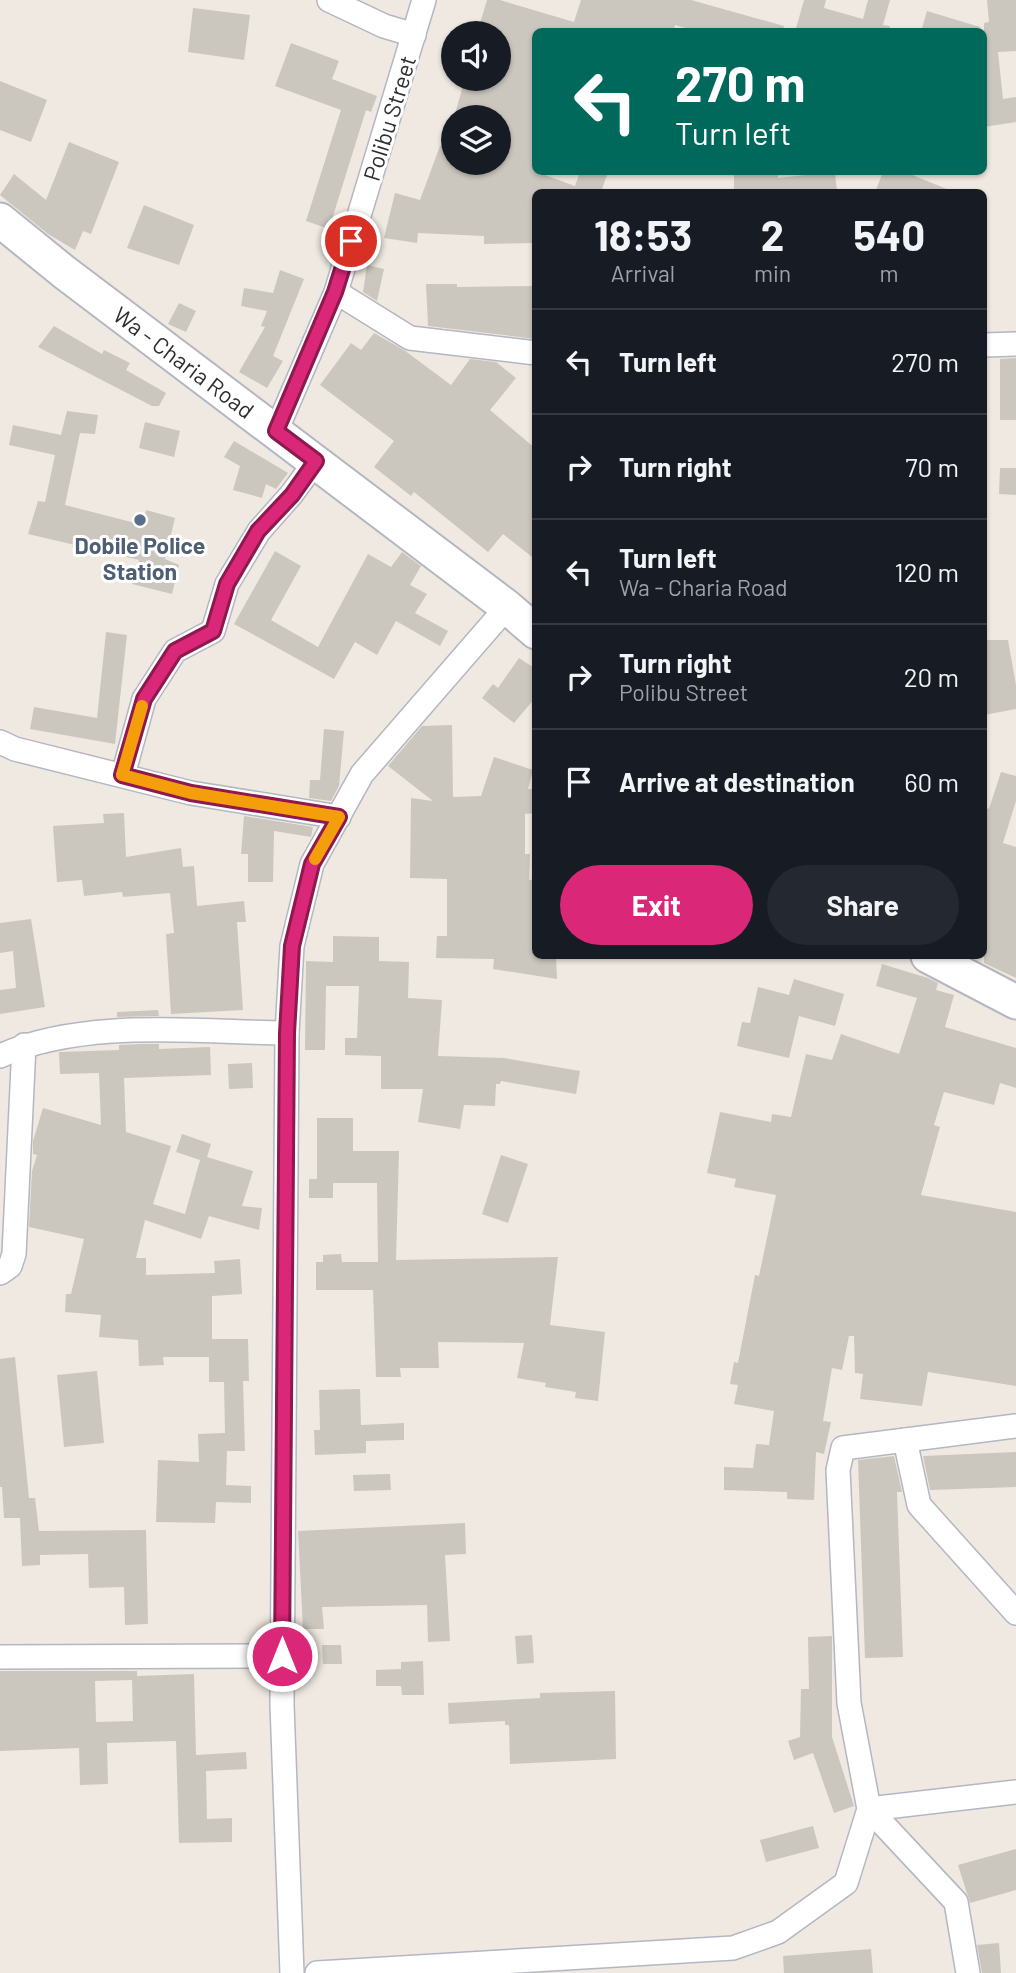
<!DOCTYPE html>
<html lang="en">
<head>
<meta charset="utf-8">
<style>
	body { margin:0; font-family:Barlow,sans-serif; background:#242831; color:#f1f3f6; height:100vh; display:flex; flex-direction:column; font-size:26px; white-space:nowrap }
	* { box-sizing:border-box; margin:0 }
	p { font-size:23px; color:#9ea1a6 }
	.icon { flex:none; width:38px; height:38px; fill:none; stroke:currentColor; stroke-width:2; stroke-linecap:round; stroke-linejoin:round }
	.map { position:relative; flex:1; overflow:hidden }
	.side { position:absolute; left:532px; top:189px; width:455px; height:770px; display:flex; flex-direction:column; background:#171b24; border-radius:10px; box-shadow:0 2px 5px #0004 }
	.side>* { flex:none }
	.top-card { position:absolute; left:532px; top:28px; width:455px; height:147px; border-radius:10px; box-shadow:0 2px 5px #0004; background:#00695c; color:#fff; overflow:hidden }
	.controls { position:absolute; left:441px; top:21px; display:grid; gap:14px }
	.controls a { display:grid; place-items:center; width:70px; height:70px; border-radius:50%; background:#171b24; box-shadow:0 2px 5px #0004; font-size:35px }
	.pin { position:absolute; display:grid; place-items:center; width:60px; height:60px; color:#fff; margin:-30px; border:4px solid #fff; border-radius:50%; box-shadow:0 2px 7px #0007 }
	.me { position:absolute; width:77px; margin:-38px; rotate:0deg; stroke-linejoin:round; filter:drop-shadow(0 0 5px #0008) }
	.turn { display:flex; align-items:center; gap:24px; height:147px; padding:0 28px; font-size:32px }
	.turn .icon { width:91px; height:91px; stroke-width:2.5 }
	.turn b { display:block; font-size:49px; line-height:60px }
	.eta { display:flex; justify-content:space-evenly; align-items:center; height:119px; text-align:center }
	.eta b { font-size:42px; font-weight:700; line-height:49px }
	.primary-button { display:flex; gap:14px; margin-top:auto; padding:14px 28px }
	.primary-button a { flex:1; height:80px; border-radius:42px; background:#db2777; color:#fff; font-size:28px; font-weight:700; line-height:80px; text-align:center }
	.primary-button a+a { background:#242831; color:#f1f3f6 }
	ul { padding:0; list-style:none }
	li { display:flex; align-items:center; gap:21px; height:105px; padding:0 28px; border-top:2px solid #363941 }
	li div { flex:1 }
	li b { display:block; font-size:26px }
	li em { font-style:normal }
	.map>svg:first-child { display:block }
	.building { fill:#cbc7bf; fill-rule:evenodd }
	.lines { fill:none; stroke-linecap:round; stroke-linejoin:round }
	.street-casing { stroke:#b4b7c1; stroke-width:26 }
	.secondary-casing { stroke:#b4b7c1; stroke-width:37 }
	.street { stroke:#fff; stroke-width:23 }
	.secondary { stroke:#fff; stroke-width:33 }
	.route-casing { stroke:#8e194d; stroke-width:18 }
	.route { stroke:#db2777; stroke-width:12 }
	.slow { stroke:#f59e0b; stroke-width:12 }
	.service-dot { fill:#5c6f8a; stroke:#fff; stroke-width:2.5 }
	.labels { text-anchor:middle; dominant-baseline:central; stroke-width:6; stroke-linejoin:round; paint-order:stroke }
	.street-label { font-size:23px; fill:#2e2e2e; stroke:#fff }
	.service-label { font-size:23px; font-weight:bold; fill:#4e5e75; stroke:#fff }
</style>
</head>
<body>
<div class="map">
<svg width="1016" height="1973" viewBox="0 0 1016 1973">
	<rect width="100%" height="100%" fill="#efe9e1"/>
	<g class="building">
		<polygon points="487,0 500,0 574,22 581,0 691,0 784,26 783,32 700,32 675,25 673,32 536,32 536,172 546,172 545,175 575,186 580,172 608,172 601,192 536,192 536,243 484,244 484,236 418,233 417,243 384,238 395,193 420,200 440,146 453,151 453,163 499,163 504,131 499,129 499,117 454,117 465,79 499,79 499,33 477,33"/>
		<polygon points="804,0 826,0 824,8 863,19 868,0 890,0 883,25 890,26 889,32 795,32"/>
		<polygon points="987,0 1016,0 1016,51 998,52 1003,99 1016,97 1016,122 984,127 984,23 989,22"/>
		<polygon points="193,8 250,15 244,60 188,52"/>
		<polygon points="927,11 980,27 979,32 921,32"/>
		<polygon points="291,43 339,61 332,79 377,96 371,112 366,110 329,229 306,221 341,110 275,86"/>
		<polygon points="0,81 47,100 31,142 0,130"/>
		<polygon points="69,142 119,162 91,234 83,231 75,250 48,234 0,195 14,174 46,200"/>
		<polygon points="734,172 778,172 778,178 835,172 837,192 734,192"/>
		<polygon points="883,172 905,172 954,192 875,192"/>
		<polygon points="144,205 194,225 179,265 127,248"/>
		<polygon points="367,265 384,269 377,301 363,292"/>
		<polygon points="280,270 304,279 273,356 283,361 267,388 239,372 265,327 261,326 267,311 241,306 244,288 273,293"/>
		<polygon points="426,284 457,284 457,287 536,286 536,339 428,326"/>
		<polygon points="179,303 196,311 186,332 168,324"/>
		<polygon points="54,326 102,354 104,350 130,363 126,370 166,393 159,406 152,406 38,347"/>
		<polygon points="374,333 404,350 451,385 470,359 496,362 516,378 490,410 536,449 536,560 503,534 488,552 414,492 411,496 374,467 394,441 320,385 351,343 361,350"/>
		<polygon points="1016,358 1016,420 1000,420 1000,359"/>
		<polygon points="67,411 98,415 95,434 80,433 65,505 143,525 146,510 175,518 165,559 179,565 172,594 132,584 139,560 28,534 38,501 45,502 55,455 9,445 13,425 61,435"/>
		<polygon points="145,422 180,431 174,457 139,448"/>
		<polygon points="234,441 288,473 276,489 266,484 262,498 233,490 240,466 224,457"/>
		<polygon points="1000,468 1016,468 1016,495 999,494"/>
		<polygon points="275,551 301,566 271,620 318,647 368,554 391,567 402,552 421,566 410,585 427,594 415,613 448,631 440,646 396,621 377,655 355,642 334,679 234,624"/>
		<polygon points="106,632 127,635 115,744 30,729 34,707 97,718"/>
		<polygon points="984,640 1008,640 1016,685 1016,709 984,715"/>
		<polygon points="519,658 536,669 536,697 514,723 482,698 493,684 498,688"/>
		<polygon points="452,725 453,797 481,796 494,757 533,770 528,789 536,789 536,813 525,814 525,854 530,854 529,880 536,879 536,956 556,956 557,979 493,969 494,959 436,958 437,936 447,936 447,879 410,878 411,798 433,801 388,766 422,726"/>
		<polygon points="324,729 344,731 339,786 331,801 309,798 310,780 320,780"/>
		<polygon points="1001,772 1016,776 1016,801 1003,843 1016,847 1016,978 984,963 984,807 989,809"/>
		<polygon points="124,813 126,857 181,848 183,867 194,866 197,906 244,901 246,922 237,922 243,1010 171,1014 166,934 174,933 170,893 123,897 122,892 84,896 82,880 57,882 53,826 104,823 103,814"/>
		<polygon points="244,816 313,827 311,837 274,831 273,882 248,882 248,854 241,854"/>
		<polygon points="31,919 45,1007 0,1014 0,990 16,988 13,951 0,953 0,923"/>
		<polygon points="333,936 379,937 379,961 409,962 408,998 442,1000 438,1056 504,1058 580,1071 576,1094 501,1081 500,1084 496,1084 495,1106 464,1105 460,1129 418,1122 423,1089 381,1089 381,1056 345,1055 345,1038 357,1038 359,986 326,986 325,1050 305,1050 306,961 333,962"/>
		<polygon points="882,964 928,978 938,983 936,990 954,995 945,1027 1016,1048 1016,1088 1000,1083 994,1105 944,1092 934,1125 940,1127 921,1195 1016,1212 1016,1386 928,1372 922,1406 860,1399 863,1374 855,1373 854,1336 849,1336 842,1370 832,1368 823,1421 831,1422 824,1454 816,1452 814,1500 787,1499 787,1492 724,1490 724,1467 753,1468 756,1444 769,1445 774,1411 734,1404 738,1385 730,1384 734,1362 738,1363 755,1275 759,1276 776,1195 734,1187 736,1179 707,1173 720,1112 771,1122 772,1114 791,1117 806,1054 832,1060 841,1034 899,1054 917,998 876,986"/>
		<polygon points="794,979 844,994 835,1026 799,1016 789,1058 737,1046 742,1022 750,1023 758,987 789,995"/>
		<polygon points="158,1010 159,1016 117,1017 117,1012"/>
		<polygon points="141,1044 159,1044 159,1049 210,1047 211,1075 124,1078 126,1132 171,1146 153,1204 185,1214 200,1160 176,1152 182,1134 211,1144 207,1157 253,1171 242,1206 262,1208 259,1230 209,1216 201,1239 145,1220 136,1258 146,1258 146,1275 215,1273 214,1261 240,1259 242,1294 212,1296 212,1339 248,1339 249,1381 243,1381 245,1451 227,1451 226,1485 251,1486 251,1503 216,1502 215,1523 156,1522 158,1460 199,1462 198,1434 225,1433 224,1382 209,1382 209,1357 163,1357 164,1365 139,1366 138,1340 99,1337 101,1315 65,1312 66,1294 71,1294 84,1239 29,1227 32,1171 37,1155 33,1154 33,1141 43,1108 101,1125 99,1073 60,1074 59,1052 119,1050 119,1045"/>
		<polygon points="252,1063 253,1088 229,1089 228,1064"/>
		<polygon points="317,1118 353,1118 353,1151 399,1151 396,1260 558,1257 550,1325 605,1332 598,1401 575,1398 576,1392 545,1387 546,1383 517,1378 524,1343 438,1342 439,1368 400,1368 401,1377 376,1377 373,1290 316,1290 316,1262 323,1262 323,1255 341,1254 342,1262 378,1262 377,1183 333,1183 333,1198 309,1198 309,1179 317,1179"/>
		<polygon points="501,1155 528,1164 508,1223 482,1214"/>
		<polygon points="15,1357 29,1498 35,1498 39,1531 146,1530 148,1624 125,1625 124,1587 89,1588 88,1554 40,1555 40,1565 22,1566 20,1518 4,1518 2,1487 0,1487 0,1359"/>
		<polygon points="97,1371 104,1443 64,1447 57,1375"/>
		<polygon points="360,1389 361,1425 404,1423 404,1440 366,1441 366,1453 315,1455 314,1430 320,1430 319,1390"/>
		<polygon points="1016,1452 1016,1487 930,1490 923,1456"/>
		<polygon points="894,1456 902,1492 897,1492 903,1657 865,1658 858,1460"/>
		<polygon points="390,1474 391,1490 354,1491 353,1475"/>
		<polygon points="465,1523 466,1554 445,1555 450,1641 428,1642 427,1605 322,1607 324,1629 303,1629 298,1531"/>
		<polygon points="532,1635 534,1663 517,1664 515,1636"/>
		<polygon points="832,1636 832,1737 854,1806 834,1813 813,1753 794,1760 788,1741 800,1737 801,1689 809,1689 808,1637"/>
		<polygon points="322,1645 341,1645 342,1664 323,1664"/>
		<polygon points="423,1661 424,1695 402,1695 401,1686 376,1686 376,1670 401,1669 401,1662"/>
		<path d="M0 1671H137V1676L194 1674 196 1755 246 1752 247 1769 206 1771 207 1819 232 1818V1842L179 1843 176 1741 107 1743 108 1784 80 1785 79 1748 0 1751ZM132 1680 133 1721 96 1722 95 1681Z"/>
		<polygon points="615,1691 616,1759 510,1764 509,1725 505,1725 505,1721 449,1724 448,1703 540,1698 540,1693"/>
		<polygon points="813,1826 819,1848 766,1862 760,1840"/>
		<polygon points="1016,1849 1016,1890 970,1903 958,1865"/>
		<polygon points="999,1943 1001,1973 982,1973 977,1945"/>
		<polygon points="871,1949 873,1973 784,1973 783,1956"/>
	</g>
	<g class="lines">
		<g class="street-casing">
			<g id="street">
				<polyline points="329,0 384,26 414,35"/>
				<polyline points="336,292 410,338 536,353"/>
				<polyline points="984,345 1016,344"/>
				<polyline points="276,431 336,292 424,0"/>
				<polyline points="0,742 15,749 191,793 339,817"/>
				<polyline points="123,775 144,699 175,651 213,631 227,584 259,531 291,495 316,461"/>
				<path d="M0 1056C83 1018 197 1032 287 1033"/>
				<polyline points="0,1273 10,1266 14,1254 24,1045"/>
				<polyline points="905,1440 919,1505 1016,1613"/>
				<polyline points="0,1657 282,1656"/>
				<polyline points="869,1809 956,1902 968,1973"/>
				<polyline points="869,1809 1016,1792"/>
				<polyline points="292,1973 282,1705 287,1033 292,946 312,864 362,774 507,607"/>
				<polyline points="317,1973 733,1948 778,1932 846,1883 869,1809 849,1703 838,1470 843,1448 1016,1426"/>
			</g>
		</g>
		<g class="secondary-casing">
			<g id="secondary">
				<polyline points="0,220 64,272 507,607 536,632"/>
				<polyline points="928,956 1016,1002"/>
			</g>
		</g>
		<use href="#street" class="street"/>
		<use href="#secondary" class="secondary"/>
	</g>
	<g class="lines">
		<g class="route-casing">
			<polyline id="route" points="282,1656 287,1033 292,946 312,864 339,817 191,793 122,775 144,699 175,651 213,631 227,584 258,531 292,495 316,461 276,431 335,292 351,241"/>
		</g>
		<use href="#route" class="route"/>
		<polyline class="slow" points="142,706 122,775 191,793 339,817 315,859"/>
	</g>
	<circle class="service-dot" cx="140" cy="520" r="7"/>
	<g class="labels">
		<g class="street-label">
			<text transform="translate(389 118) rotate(-73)">Polibu Street</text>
			<text transform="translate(184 362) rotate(37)">Wa - Charia Road</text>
		</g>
		<g class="service-label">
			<text x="140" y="545">Dobile Police<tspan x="140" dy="26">Station</tspan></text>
		</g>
	</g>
</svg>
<div class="controls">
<a><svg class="icon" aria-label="sound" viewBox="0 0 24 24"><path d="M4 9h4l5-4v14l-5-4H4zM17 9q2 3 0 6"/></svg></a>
<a><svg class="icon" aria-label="layers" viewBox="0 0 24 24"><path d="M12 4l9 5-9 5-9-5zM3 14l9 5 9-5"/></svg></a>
</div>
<div class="pin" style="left:351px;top:241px;background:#d93025"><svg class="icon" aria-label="arrive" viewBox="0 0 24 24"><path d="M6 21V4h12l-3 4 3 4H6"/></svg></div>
<svg class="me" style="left:282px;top:1656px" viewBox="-20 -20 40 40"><circle r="17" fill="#db2777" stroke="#fff" stroke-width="3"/><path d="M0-11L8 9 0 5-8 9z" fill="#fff"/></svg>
<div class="top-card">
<div class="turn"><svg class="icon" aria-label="left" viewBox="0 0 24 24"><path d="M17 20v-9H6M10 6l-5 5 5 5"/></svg><div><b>270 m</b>Turn left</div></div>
</div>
<section class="side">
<div class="eta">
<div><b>18:53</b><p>Arrival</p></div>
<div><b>2</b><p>min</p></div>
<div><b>540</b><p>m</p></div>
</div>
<ul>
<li><svg class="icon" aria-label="left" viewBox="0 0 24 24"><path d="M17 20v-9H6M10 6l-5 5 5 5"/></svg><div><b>Turn left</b></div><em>270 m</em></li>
<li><svg class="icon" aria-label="right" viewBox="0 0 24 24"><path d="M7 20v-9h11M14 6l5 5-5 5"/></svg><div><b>Turn right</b></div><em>70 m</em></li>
<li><svg class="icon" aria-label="left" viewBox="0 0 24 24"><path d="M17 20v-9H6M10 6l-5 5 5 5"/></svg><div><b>Turn left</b><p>Wa - Charia Road</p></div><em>120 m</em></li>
<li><svg class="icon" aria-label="right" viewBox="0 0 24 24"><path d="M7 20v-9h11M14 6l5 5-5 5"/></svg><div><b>Turn right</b><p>Polibu Street</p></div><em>20 m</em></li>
<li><svg class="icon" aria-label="arrive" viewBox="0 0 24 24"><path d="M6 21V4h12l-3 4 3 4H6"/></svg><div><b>Arrive at destination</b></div><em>60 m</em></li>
</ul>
<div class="primary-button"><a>Exit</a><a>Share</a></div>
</section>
</div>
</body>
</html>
